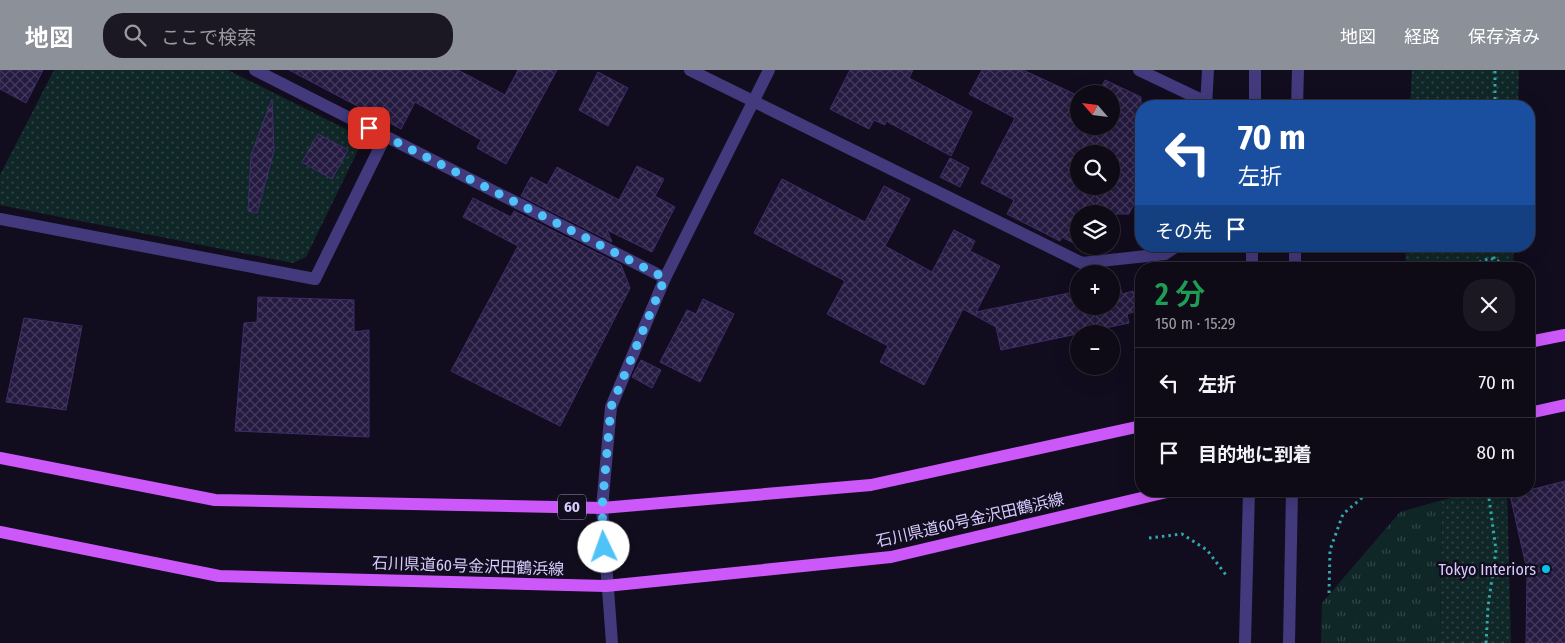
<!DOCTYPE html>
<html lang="ja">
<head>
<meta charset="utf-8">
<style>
	body { margin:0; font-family:"Fira Sans Condensed","Noto Sans JP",sans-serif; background:#1c1823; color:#f1f3f6; height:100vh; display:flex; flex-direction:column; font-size:19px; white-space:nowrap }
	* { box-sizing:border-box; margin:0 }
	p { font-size:16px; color:#9b9aa1 }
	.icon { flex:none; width:28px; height:28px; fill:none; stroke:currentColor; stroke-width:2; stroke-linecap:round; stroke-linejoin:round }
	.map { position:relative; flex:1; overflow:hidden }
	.sheet { position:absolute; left:1135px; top:192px; width:400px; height:235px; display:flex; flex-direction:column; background:#0e0a16; border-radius:20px; box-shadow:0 5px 20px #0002,0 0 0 1px #2e2b35 }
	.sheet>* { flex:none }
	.top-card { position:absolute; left:1135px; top:30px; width:400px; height:152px; border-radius:20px; box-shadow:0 5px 20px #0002,0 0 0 1px #2e2b35; background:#1a4fa0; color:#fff; overflow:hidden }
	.needle { width:32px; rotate:298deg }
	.buttons { position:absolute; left:1070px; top:15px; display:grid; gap:10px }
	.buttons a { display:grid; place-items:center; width:50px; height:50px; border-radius:50%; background:#0e0a16; box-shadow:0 5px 20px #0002,0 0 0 1px #2e2b35; font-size:25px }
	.pin { position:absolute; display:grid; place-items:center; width:42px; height:42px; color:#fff; margin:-21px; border-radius:10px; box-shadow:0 2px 8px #0006 }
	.me { position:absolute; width:55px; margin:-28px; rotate:357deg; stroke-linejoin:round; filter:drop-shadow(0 0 4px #0008) }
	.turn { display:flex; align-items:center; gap:18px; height:105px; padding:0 20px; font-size:22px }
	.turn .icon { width:65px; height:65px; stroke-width:2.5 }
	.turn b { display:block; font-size:35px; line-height:42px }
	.then { display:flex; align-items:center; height:48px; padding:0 20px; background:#0003; gap:10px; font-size:19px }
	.round { display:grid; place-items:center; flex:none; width:52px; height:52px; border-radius:20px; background:#1c1823 }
	.summary { display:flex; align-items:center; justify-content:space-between; height:85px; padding:0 20px }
	h1 { font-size:30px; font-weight:600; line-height:38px; color:#1e9e55 }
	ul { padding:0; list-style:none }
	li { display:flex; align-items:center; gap:15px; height:70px; padding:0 20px; border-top:1px solid #2e2b35 }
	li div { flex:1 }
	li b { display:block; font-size:19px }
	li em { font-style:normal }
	header { display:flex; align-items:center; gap:30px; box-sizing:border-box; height:70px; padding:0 25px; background:#8c9099; color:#fff }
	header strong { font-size:24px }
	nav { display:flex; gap:28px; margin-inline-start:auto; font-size:18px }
	.search { width:350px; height:45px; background:#1c1823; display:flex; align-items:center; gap:12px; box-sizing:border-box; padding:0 18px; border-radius:20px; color:#9b9aa1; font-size:19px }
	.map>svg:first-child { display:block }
	.grass { fill:url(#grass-tufts) }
	.park { fill:url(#park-dots) }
	.building { fill:url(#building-cross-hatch); stroke:#3f2d6a; fill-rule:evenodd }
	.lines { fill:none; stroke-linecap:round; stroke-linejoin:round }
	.path { stroke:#32a8ac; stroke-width:3; stroke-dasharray:2.5 4; stroke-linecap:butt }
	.minor { stroke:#423a7c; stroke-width:12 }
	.major { stroke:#cc58f9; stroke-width:12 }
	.route { stroke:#4fc3f7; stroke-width:9; stroke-dasharray:0 16.2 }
	.poi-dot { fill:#09c0ed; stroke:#120d1e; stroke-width:2 }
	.labels { text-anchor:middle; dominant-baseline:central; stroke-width:5; stroke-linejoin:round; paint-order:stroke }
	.shield { fill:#120d1e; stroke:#9c93ba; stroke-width:1 }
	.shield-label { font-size:15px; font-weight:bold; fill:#d7ccfd }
	.street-label { font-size:16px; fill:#d7ccfd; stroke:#120d1e }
	.poi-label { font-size:16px; fill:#d7ccfd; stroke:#120d1e; text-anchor:end }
</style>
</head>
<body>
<header>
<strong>地図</strong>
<div class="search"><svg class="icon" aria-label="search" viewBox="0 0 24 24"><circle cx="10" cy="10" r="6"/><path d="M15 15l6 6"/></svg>ここで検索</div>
<nav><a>地図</a><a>経路</a><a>保存済み</a></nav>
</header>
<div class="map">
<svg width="1565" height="573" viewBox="0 0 1565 573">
	<defs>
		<pattern id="grass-tufts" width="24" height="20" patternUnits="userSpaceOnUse" patternTransform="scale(1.25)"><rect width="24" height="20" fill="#102728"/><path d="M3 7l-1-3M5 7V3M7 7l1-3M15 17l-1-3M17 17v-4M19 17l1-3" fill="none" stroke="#324548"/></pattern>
		<pattern id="park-dots" width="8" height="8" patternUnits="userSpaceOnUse" patternTransform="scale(1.25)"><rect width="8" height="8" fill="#102728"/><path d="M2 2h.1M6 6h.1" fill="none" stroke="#324548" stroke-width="1.8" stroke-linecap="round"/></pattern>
		<pattern id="building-cross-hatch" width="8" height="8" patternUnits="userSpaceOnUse" patternTransform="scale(1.25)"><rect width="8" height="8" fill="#251a3f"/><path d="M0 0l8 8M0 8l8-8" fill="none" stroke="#443a5c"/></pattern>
	</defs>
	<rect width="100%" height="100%" fill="#120d1e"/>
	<polygon class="grass" points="1442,430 1440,573 1321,573 1322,533 1400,442"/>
	<g class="park">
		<polygon points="54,0 228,0 364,68 306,187 293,193 0,135 0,105"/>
		<polygon points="1412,0 1519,0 1518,36 1410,36"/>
		<polygon points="1406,176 1514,176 1513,199 1405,199"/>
		<polygon points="1487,421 1507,421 1511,573 1440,573 1442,430"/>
	</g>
	<g class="building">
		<polygon points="0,0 43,0 26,33 0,19"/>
		<polygon points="289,0 458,0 505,25 518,0 557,0 506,94 477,78 481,70 415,32 401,59"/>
		<polygon points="850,0 913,0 909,8 972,42 951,86 886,51 885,55 874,50 869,59 830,39"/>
		<path d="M982 0H1023L1079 26V56H1111V24H1098L1105 10 1141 27V120L1129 144H1114L1111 150V144H1079V176L1062 167 1060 171 1007 144 1014 130 981 113 1015 48 969 24ZM1079 84H1111V116H1079Z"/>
		<polygon points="598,2 628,18 608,56 579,40"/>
		<polygon points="272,29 274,81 257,143 248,141 251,85"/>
		<polygon points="318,64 348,80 332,109 302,92"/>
		<polygon points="950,88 969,98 960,117 940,107"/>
		<polygon points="637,96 664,109 655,126 675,137 652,182 607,160 612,172 521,126 531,107 547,115 557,97 619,130"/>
		<polygon points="782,109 865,152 884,116 910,129 885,176 932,202 954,160 975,171 970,181 1000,196 976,242 1079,221 1079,236 1111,236 1111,214 1119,212 1122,224 1133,221 1137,241 1127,244 1129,253 1001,280 996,257 963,239 924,315 880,292 888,276 827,244 845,211 754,163"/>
		<polygon points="473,128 511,147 514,141 621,195 630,218 560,356 451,301 518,176 463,147"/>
		<polygon points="1080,176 1097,176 1093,183"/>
		<polygon points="258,227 354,230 354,262 369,260 369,367 235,361 244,253 257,252"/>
		<polygon points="703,229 734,244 700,312 660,292 687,240 696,244"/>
		<polygon points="24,248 82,256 66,340 6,332"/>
		<polygon points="641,290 661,300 652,318 632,307"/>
		<polygon points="1565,411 1565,573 1526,573 1527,500 1510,425"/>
	</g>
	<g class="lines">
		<g class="path">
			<polyline points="1495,36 1495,0"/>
			<polyline points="1494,189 1494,176"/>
			<polyline points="1477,199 1480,192 1490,188 1498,191 1501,199"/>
			<polyline points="1149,468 1182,464 1207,480 1226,505"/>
			<polyline points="1329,523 1330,480 1343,444 1370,421"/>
			<polyline points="1486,573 1488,537 1496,480 1488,421"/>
		</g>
		<g class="minor">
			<polyline points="255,0 665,208"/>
			<polyline points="690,0 1082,193 1165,184 1177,176"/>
			<polyline points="1139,0 1206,32"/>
			<polyline points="1206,36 1208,0"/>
			<polyline points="1255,36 1255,0"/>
			<polyline points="1297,36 1298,0"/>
			<polyline points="0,149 315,209 385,67"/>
			<polyline points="1252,199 1252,176"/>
			<polyline points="1295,199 1295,176"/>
			<polyline points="612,573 602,438 611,337 665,208 769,0"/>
			<polyline points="1245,573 1249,421"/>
			<polyline points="1289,573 1292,421"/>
		</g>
		<g class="major">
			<polyline points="1529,272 1565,265"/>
			<polyline points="1529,343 1565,335"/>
			<polyline points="0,388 215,430 602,438 871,415 1141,356"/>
			<polyline points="0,462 219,506 606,516 891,487 1171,421"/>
		</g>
	</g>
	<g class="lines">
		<polyline class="route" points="369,58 665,208 611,337 602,438 604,477"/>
	</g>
	<circle class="poi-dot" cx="1546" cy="499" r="5"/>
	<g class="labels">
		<rect class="shield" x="558" y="424.5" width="28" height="25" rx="4"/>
		<g class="shield-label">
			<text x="572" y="437">60</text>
		</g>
		<g class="street-label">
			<text transform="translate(970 450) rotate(-13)">石川県道60号金沢田鶴浜線</text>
			<text transform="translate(468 496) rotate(2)">石川県道60号金沢田鶴浜線</text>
		</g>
		<g class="poi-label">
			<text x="1536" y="499">Tokyo Interiors</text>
		</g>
	</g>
</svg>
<div class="buttons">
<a><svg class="needle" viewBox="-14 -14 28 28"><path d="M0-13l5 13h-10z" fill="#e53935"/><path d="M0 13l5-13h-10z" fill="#9b9aa1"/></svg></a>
<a><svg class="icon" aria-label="search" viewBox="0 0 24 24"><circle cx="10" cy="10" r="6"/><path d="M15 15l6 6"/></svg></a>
<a><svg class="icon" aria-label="layers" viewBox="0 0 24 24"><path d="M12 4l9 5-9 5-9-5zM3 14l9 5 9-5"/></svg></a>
<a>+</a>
<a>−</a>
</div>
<div class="pin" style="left:369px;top:58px;background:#d93025"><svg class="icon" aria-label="arrive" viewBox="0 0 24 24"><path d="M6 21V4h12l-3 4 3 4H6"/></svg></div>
<svg class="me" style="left:604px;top:477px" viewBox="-20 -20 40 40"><circle r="19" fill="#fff"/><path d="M0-13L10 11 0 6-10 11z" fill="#4fc3f7"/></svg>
<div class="top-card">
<div class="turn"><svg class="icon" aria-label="left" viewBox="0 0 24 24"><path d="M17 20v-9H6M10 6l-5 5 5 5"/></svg><div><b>70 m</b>左折</div></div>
<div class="then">その先<svg class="icon" aria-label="arrive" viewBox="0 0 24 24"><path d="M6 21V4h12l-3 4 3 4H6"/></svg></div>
</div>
<section class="sheet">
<div class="summary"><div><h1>2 分</h1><p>150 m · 15:29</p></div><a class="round"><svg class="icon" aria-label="close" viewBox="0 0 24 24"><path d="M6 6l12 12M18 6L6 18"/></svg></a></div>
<ul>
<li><svg class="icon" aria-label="left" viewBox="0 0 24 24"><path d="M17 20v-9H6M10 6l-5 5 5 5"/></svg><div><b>左折</b></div><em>70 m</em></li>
<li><svg class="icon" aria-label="arrive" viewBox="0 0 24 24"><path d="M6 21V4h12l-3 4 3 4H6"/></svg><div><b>目的地に到着</b></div><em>80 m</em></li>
</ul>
</section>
</div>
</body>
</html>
